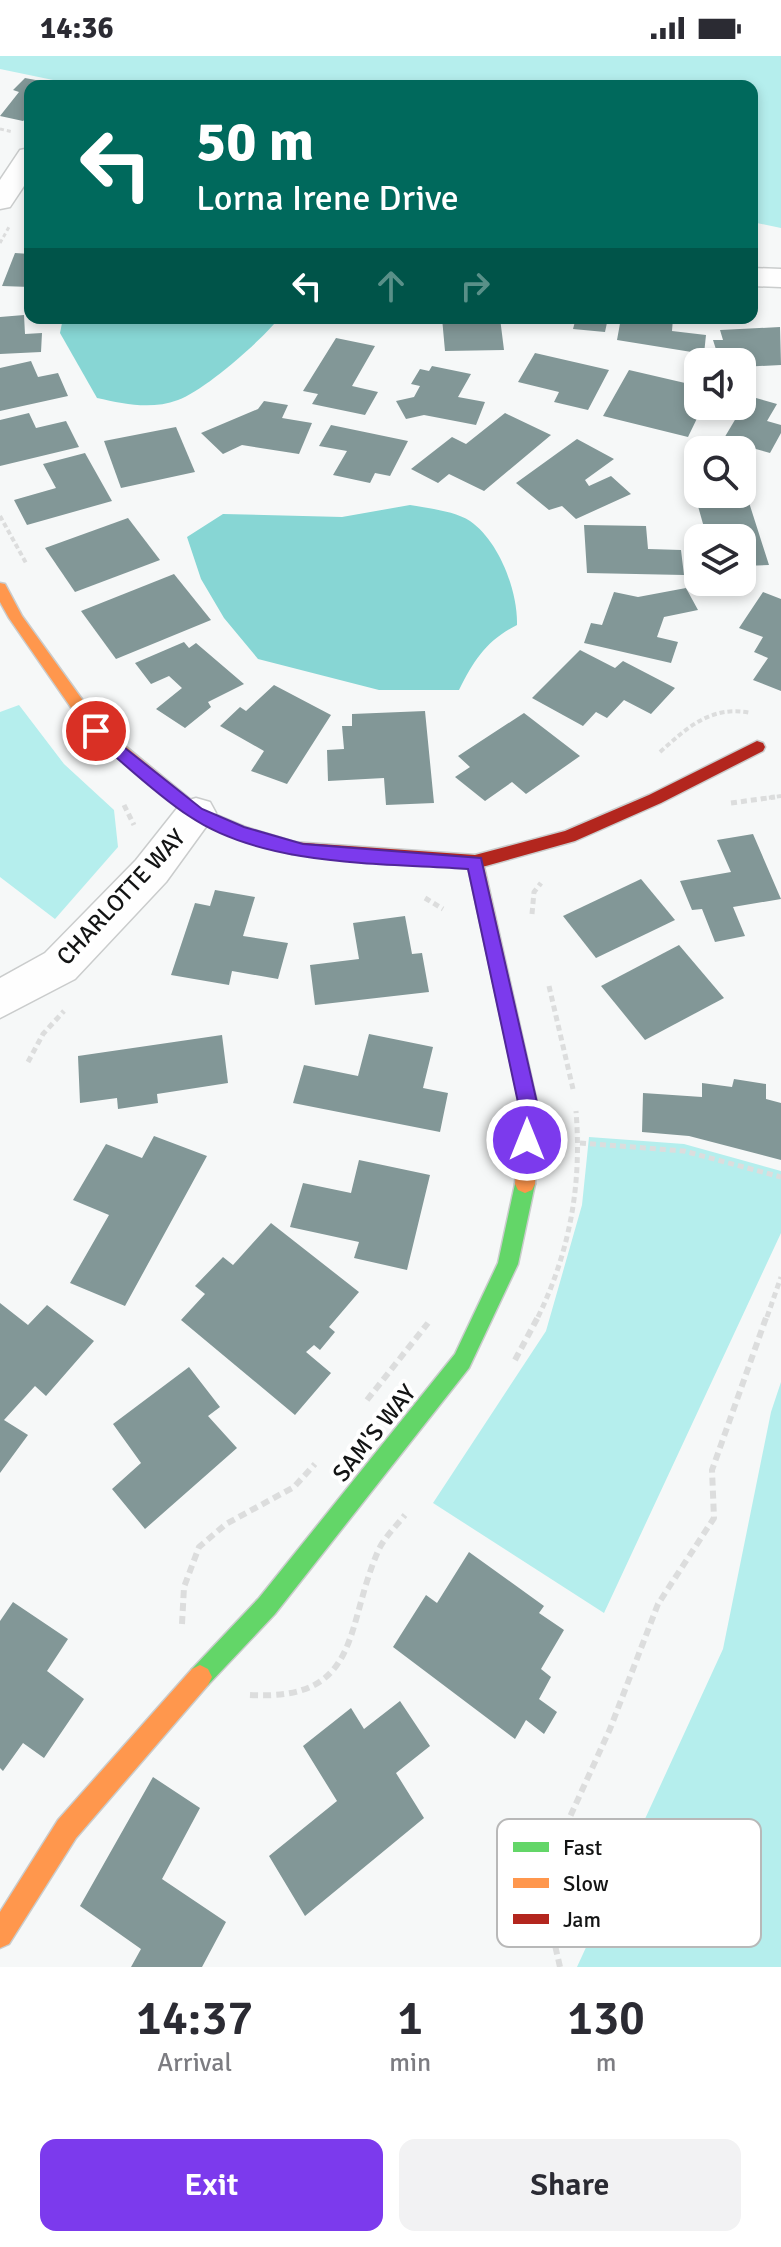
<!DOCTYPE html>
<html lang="en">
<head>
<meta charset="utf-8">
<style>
	body { margin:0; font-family:Signika,sans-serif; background:#f2f2f3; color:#2b2b33; height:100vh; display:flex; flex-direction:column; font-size:30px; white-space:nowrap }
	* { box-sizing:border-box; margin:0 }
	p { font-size:26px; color:#7c7c81 }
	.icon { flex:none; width:44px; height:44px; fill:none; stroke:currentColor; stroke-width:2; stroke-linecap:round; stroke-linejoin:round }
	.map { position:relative; height:1911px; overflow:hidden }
	.drawer { display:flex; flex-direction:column; background:#fff; flex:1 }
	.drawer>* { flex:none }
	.banner { position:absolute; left:24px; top:24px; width:734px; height:244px; border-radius:16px; box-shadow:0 4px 12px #0003; background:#00695c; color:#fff; overflow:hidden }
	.buttons { position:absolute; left:684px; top:292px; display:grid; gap:16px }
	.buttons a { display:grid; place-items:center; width:72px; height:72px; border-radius:16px; background:#fff; box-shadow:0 4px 12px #0003; font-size:40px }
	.pin { position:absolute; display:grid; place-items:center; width:68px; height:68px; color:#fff; margin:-34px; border:4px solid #fff; border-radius:50%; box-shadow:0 2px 8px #0007 }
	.me { position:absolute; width:88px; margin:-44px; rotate:0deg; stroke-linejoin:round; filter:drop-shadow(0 0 6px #0008) }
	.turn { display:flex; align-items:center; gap:28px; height:168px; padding:0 40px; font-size:36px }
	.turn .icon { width:104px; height:104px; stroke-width:2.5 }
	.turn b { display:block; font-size:56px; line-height:68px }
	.lanes { display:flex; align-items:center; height:76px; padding:0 40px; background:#0003; justify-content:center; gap:40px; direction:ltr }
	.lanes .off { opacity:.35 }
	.eta { display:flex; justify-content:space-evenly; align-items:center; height:136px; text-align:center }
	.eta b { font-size:48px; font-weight:600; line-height:56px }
	.action { display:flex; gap:16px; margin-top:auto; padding:16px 40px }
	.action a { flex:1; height:92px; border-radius:16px; background:#7c3aed; color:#fff; font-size:32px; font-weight:600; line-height:92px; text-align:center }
	.action a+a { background:#f2f2f3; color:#2b2b33 }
	.status { display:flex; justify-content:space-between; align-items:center; height:56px; padding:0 40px; background:#fff; direction:ltr }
	.status svg { height:22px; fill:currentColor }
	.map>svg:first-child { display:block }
	.green { fill:#b5eeed }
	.water { fill:#87d6d4 }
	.building { fill:#829797 }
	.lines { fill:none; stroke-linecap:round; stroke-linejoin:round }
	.street-casing { stroke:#cacccc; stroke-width:3 }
	.fast-casing { stroke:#cacccc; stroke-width:3 }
	.slow-casing { stroke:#cacccc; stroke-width:3 }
	.jam-casing { stroke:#cacccc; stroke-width:3 }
	.path-far3 { stroke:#dcdddd; stroke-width:3; stroke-dasharray:4 3; stroke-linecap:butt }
	.path-far2 { stroke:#dcdddd; stroke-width:4; stroke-dasharray:5 3; stroke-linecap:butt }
	.path-far1 { stroke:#dcdddd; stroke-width:5; stroke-dasharray:6 4; stroke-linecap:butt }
	.path { stroke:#dcdddd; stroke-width:6; stroke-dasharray:8 5; stroke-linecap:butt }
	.street { fill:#fefefe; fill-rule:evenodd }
	.fast { fill:#63d668; fill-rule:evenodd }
	.slow { fill:#ff974d; fill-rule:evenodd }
	.jam { fill:#b3261e; fill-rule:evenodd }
	.route { fill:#7c3aed; stroke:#51269a; stroke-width:2 }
	.labels { text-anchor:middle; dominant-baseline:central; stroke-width:8; stroke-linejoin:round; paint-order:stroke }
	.street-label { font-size:24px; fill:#131414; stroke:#fff }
	.key { fill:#fff; stroke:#b8b8b8; stroke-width:2 }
	.key-label { font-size:22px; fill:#131414 }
</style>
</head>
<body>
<div class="status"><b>14:36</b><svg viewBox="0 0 49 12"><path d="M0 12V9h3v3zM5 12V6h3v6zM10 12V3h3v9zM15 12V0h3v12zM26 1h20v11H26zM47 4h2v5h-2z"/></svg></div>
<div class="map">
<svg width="781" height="1911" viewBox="0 0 781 1911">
	<rect width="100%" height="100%" fill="#f6f8f8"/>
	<g class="green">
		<polygon points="0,0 781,0 781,172 752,166 752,30 82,30 0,13"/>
		<polygon points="19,649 64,708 114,754 118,791 55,863 0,821 0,656"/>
		<polygon points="589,1081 684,1088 781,1115 781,1177 604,1557 433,1447 546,1275 582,1149"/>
		<polygon points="781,1326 781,1911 577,1911 723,1593 771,1356"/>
	</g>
	<g class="water">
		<path d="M63 262H279C261 285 205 334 178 344 151 354 124 348 97 342L60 277Z"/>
		<path d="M410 449C427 452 455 455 470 465 499 485 518 535 517 569 487 584 474 604 459 634H379L258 603 224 562 201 523 187 481 223 458 342 461Z"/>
	</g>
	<g class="building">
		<polygon points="25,22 41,25 30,30 30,59 23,65 0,60 19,36 13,34"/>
		<polygon points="15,197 30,198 30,231 2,230"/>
		<polygon points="24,259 25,278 42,277 41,296 0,298 0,261"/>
		<polygon points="442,262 500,262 504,294 445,295"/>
		<polygon points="576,262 608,262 605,276 573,273"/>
		<polygon points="621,262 673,262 672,275 706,279 704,298 617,284"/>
		<polygon points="780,271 781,309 742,311 742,306 720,306 713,284 723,284 720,274"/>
		<polygon points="336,282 375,290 352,330 378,336 365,359 312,348 318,338 303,335"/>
		<polygon points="535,297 609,314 588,354 554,346 559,336 518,326"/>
		<polygon points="31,305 38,321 58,317 68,340 0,355 0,312"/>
		<polygon points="432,310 471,318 458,341 485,346 476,369 424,359 406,363 396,345 414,341 420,330 411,328 420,313 429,315"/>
		<polygon points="629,314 698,330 698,350 703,350 688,381 603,360"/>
		<polygon points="742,338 777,348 767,365 781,369 781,377 770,397 723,384 739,357 731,355 735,350 742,350"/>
		<polygon points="264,345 288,349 282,362 312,367 299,398 242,389 223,398 201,377 258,353"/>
		<polygon points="29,357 36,372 66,365 79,391 0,410 0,364"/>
		<polygon points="505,357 551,379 484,435 449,418 438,427 411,413 452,381 466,388"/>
		<polygon points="331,369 408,385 390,420 375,417 370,427 333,419 347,395 319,390"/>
		<polygon points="176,371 195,416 121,432 104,385"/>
		<polygon points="577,383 614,403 585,424 589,430 611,420 631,438 576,463 562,450 549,454 516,427"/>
		<polygon points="85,397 112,445 27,469 14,444 56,432 43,408"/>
		<polygon points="742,434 745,434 769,509 742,510 742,482 707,482 694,436 742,438"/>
		<polygon points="128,462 160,504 75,536 45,492"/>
		<polygon points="584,469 646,470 648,493 681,494 684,519 587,517"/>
		<polygon points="174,518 211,564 116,603 81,555"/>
		<polygon points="686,532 698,554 664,561 657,581 678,586 671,607 584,587 591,567 602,569 614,536 638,541"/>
		<polygon points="763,536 781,543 781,635 753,624 768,602 754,596 763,581 739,572"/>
		<polygon points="184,586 189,592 196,587 244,628 208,646 211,651 185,672 156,653 182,632 169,620 151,628 135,607"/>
		<polygon points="580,594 615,612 623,605 675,632 651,658 624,644 607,662 596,656 583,670 532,642"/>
		<polygon points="274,629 331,659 287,728 251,715 264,695 220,670 240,651 246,655"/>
		<polygon points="425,655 434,747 386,749 384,722 328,725 327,694 344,693 342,670 352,670 352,658"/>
		<polygon points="524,657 580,700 526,738 512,726 485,745 455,721 470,711 458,700"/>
		<polygon points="753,778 781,843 733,851 745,880 715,886 702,853 692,854 680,825 731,816 717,784"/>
		<polygon points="641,823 675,864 596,902 563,860"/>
		<polygon points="215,834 255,841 243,880 288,887 278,923 232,915 229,929 171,919 195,847 210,850"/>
		<polygon points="405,860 412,898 422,897 429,936 315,949 310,909 359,903 353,867"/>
		<polygon points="679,889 724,942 645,984 601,930"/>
		<polygon points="369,978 433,991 423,1032 448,1037 440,1076 293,1047 304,1009 358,1020"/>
		<polygon points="222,979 228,1027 157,1038 158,1047 118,1053 117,1042 80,1047 78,1000"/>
		<polygon points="734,1023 766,1028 766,1043 781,1047 781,1104 689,1080 642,1076 643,1037 702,1041 702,1027 732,1031"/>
		<polygon points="154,1080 207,1100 125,1250 70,1227 109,1159 73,1144 106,1088 142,1102"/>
		<polygon points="359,1104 430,1119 407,1214 354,1202 359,1186 290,1171 303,1127 351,1137"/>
		<polygon points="271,1167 359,1236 329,1271 335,1276 320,1294 314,1289 306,1296 331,1317 295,1359 181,1264 205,1238 195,1230 223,1201 233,1209"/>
		<polygon points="0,1247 28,1269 47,1249 94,1285 46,1340 35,1330 4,1364 28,1379 0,1417"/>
		<polygon points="189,1311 220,1351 208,1360 237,1392 145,1473 112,1433 141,1407 113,1368"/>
		<polygon points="469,1496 544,1550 539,1557 564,1574 541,1613 551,1621 539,1643 557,1656 544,1678 526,1664 515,1683 393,1591 426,1539 437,1547"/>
		<polygon points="13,1546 68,1583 47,1615 84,1643 44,1702 23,1687 3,1715 0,1712 0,1565"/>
		<polygon points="400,1645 430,1690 396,1717 424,1762 305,1860 269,1800 337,1745 303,1690 351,1652 364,1673"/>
		<polygon points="153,1721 200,1752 162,1823 226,1866 202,1911 131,1911 141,1893 80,1850"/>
	</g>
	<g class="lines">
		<g class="street-casing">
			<g id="street">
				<polygon points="30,92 30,121 10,151 0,153 0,124 20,94"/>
				<polygon points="752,212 781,213 781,231 752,230"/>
				<polygon points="196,742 210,746 216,757 166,826 75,923 0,962 0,922 45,897 136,804 182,746"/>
			</g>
		</g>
		<g class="fast-casing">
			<polygon id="fast" points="525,1119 532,1122 535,1128 518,1208 469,1312 275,1558 208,1629 200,1633 192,1629 188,1621 192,1613 259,1542 455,1298 498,1207 515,1128 518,1122"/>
		</g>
		<g class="slow-casing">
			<g id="slow">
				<polygon points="0,527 5,528 22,560 102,671 202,753 245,771 298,787 300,792 298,797 292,798 234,781 190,761 90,679 9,562 0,546"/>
				<polygon points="475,799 483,806 538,1051 535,1128 532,1134 525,1137 518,1134 515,1128 520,1051 467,806"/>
				<polygon points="200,1609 208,1613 212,1621 208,1629 76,1782 9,1888 0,1892 0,1856 58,1764 192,1613"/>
			</g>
		</g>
		<g class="jam-casing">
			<polygon id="jam" points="757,685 763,687 765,691 763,695 661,747 575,785 475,813 292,798 284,792 292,786 475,799 565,775 649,739"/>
		</g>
		<g class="path-far3">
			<polyline points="0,73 13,76"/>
			<polyline points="0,187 9,171"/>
		</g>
		<g class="path-far2">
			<polyline points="0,460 26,507"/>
			<path d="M660 696C688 671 711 649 751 657"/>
			<polyline points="761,743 781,740"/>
		</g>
		<g class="path-far1">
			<polyline points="731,747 775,741"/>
			<polyline points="124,749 134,769"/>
			<polyline points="425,842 443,853"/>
			<polyline points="532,858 534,836 541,827"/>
			<polyline points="549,930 573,1033"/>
			<polyline points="28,1006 43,978 64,955"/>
			<polyline points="580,1087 684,1095 781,1121"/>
			<path d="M538 1261C570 1195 582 1128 576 1055"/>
			<polyline points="767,1261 781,1221"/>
		</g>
		<g class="path">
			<polyline points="515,1304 539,1259"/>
			<polyline points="367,1344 428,1267"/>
			<polyline points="182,1568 184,1531 199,1491 226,1468 294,1431 315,1408"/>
			<path d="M250 1639C363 1645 344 1571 379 1493 385 1481 396 1470 405 1459"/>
			<polyline points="560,1911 549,1863 558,1787 610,1673 658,1548 714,1462 712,1414 767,1259"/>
		</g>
		<use href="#street" class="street"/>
		<use href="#fast" class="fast"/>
		<use href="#slow" class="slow"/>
		<use href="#jam" class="jam"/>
	</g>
	<path class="route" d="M96 669 202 753 244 771 303 788 481 802 538 1051 534 1090 527 1092 517 1084 519 1051 468 813C381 807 264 811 189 760 154 737 123 706 90 679V670Z"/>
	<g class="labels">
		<g class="street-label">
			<text transform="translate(121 841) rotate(-47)">CHARLOTTE WAY</text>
			<text transform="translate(374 1377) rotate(-51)">SAM'S WAY</text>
		</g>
	</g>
	<rect x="497" y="1763" width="264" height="128" rx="12" class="key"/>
	<rect x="513" y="1786" width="36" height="10" fill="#63d668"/>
	<rect x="513" y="1822" width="36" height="10" fill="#ff974d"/>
	<rect x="513" y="1858" width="36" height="10" fill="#b3261e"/>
	<g class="key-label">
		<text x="563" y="1799">Fast</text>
		<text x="563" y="1835">Slow</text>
		<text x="563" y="1871">Jam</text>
	</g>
</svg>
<div class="buttons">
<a><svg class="icon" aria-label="sound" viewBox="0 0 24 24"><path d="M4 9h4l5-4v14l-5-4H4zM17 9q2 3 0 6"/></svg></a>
<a><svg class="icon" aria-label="search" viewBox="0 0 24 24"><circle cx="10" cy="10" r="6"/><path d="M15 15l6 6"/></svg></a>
<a><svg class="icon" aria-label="layers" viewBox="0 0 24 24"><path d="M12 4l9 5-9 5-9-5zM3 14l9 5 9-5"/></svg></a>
</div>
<div class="pin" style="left:96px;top:675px;background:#d93025"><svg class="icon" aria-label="arrive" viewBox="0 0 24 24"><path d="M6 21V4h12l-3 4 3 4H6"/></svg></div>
<svg class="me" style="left:527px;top:1084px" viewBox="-20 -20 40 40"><circle r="17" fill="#7c3aed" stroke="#fff" stroke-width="3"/><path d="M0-11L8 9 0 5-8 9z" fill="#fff"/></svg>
<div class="banner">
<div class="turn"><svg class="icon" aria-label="left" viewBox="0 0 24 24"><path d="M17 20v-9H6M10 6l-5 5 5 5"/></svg><div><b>50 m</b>Lorna Irene Drive</div></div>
<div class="lanes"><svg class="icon" aria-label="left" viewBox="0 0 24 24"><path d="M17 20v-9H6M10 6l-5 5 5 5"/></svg><svg class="icon off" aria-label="ahead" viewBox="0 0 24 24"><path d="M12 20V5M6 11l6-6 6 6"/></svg><svg class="icon off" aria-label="right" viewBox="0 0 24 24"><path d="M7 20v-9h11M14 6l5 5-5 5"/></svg></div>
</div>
</div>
<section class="drawer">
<div class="eta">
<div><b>14:37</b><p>Arrival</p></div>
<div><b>1</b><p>min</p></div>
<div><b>130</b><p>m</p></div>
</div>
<div class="action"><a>Exit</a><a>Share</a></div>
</section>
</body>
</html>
